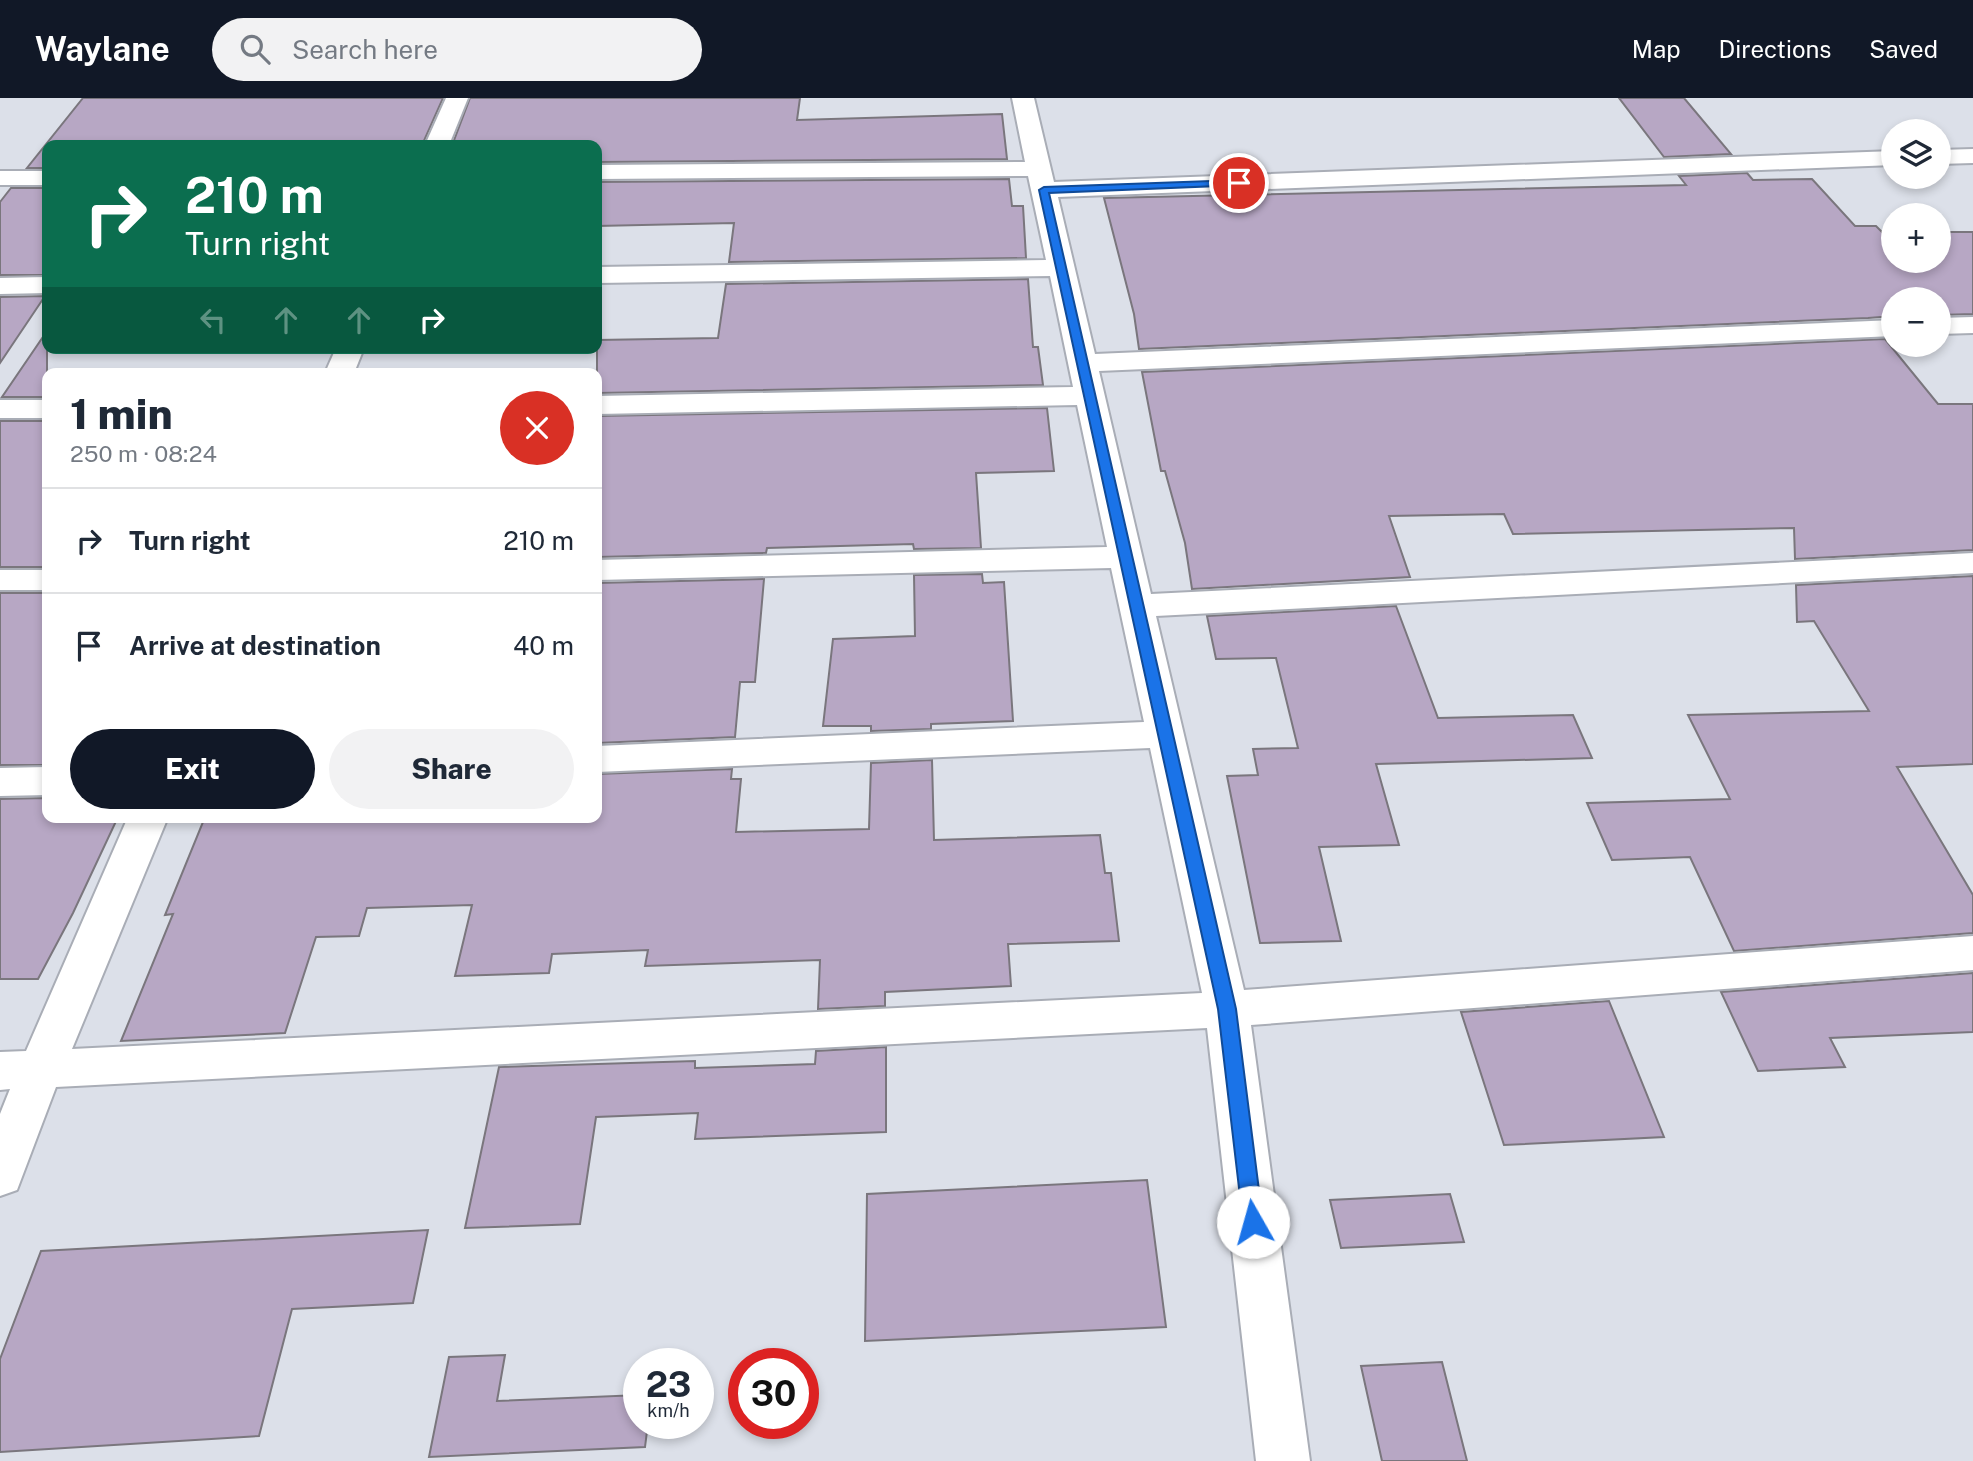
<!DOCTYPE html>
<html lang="en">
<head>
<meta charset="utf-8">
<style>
	body { margin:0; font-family:"Public Sans",sans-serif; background:#f2f2f3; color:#1f2937; height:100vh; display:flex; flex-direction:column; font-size:26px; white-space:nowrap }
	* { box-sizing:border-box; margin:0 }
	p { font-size:23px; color:#747a83 }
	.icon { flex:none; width:38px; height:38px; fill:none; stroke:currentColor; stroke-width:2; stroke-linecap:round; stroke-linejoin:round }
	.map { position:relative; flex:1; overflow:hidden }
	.drawer { position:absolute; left:42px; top:270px; width:560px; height:455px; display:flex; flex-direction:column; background:#fff; border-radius:14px; box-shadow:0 4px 10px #0003 }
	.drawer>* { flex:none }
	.guide { position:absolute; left:42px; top:42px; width:560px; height:214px; border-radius:14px; box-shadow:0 4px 10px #0003; background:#0b6e4f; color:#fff; overflow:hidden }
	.tools { position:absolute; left:1881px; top:21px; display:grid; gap:14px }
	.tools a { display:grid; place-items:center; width:70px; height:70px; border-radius:50%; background:#fff; box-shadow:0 4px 10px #0003; font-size:35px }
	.speed { position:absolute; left:623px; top:1250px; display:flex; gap:14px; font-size:35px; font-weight:700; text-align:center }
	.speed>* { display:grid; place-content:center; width:91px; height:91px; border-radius:50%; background:#fff; box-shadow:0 4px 10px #0003; line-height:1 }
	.speed small { font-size:18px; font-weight:400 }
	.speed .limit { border:10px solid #d22; background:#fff; color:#111 }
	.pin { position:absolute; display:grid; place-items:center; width:60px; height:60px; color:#fff; margin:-30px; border:4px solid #fff; border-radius:50%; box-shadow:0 2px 7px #0007 }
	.me { position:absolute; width:77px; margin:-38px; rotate:353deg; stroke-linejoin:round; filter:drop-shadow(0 0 5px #0008) }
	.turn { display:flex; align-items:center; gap:24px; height:147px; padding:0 28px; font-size:32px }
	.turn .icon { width:91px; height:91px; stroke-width:2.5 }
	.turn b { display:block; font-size:49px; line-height:60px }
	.lanes { display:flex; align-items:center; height:66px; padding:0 28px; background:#0003; justify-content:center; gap:35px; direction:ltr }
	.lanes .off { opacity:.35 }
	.round { display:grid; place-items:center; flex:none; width:74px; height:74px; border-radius:37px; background:#f2f2f3 }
	.headline { display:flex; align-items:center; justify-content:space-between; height:119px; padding:0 28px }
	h1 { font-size:42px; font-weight:800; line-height:52px }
	.action { display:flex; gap:14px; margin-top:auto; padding:14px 28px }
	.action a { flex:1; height:80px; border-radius:42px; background:#111827; color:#fff; font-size:28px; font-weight:800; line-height:80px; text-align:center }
	.action a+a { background:#f2f2f3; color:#1f2937 }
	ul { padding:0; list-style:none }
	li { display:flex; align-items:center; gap:21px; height:105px; padding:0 28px; border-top:2px solid #e0e1e3 }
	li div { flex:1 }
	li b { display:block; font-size:26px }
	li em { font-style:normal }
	header { display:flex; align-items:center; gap:42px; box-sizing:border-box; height:98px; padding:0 35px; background:#111827; color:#fff }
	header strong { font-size:33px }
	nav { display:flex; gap:38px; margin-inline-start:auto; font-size:24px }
	.search { width:490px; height:63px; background:#f2f2f3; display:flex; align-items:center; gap:18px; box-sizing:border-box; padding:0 24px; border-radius:38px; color:#747a83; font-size:26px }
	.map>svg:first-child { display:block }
	.building { fill:#b7a7c4; stroke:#7a767d; stroke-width:2 }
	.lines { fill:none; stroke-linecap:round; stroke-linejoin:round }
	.minor-casing { stroke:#a9adb6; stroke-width:4 }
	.minor { fill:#fff; fill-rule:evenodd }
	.route { fill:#1a73e8; stroke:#114b97; stroke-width:2 }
</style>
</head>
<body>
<header>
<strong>Waylane</strong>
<div class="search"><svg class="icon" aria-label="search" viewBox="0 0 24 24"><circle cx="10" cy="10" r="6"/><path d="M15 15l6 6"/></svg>Search here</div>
<nav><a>Map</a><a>Directions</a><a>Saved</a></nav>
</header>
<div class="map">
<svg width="1973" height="1363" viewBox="0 0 1973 1363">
	<rect width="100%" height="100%" fill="#dce0e9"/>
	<g class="building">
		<polygon points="83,0 443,0 423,45 47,47 47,70 27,70"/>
		<polygon points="470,0 800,0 797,22 1002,16 1007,61 597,64 597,47 453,45"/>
		<polygon points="1619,0 1684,0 1731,56 1664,59"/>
		<polygon points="1747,75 1753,82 1812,81 1855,128 1876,128 1883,135 1894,135 1894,163 1939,163 1939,134 1973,134 1973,216 1939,217 1939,201 1894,201 1894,218 1868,220 1139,251 1134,216 1104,100 1686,87 1679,78"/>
		<polygon points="1009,81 1012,108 1023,108 1026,160 729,164 734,125 597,128 597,84"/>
		<polygon points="11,90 47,90 47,177 0,177 0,104"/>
		<polygon points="1028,181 1033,249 1038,249 1043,287 597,295 597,242 718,240 726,186"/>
		<polygon points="45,198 0,265 0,199"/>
		<polygon points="47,233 47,299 2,299"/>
		<polygon points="1885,241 1938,306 1973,306 1973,452 1795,461 1794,430 1513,436 1504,416 1389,418 1410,479 1192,491 1185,445 1165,373 1161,373 1142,274"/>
		<polygon points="1047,310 1054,373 976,375 981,450 914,451 913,446 767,450 766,455 597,459 597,318"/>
		<rect x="0" y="323" width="47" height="146"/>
		<polygon points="982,476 983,485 1004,484 1013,623 931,626 931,631 871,633 871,628 823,628 833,541 915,538 914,477"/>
		<polygon points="1973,478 1973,666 1897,669 1973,797 1973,835 1734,853 1690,759 1612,762 1587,705 1730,701 1688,617 1869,613 1814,523 1797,524 1796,487"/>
		<polygon points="764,481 755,584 740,584 735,639 597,645 597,485"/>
		<rect x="0" y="495" width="47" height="172"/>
		<polygon points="1396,508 1438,620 1573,617 1592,660 1376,666 1399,747 1319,749 1341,843 1260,845 1227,678 1258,677 1253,651 1298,650 1276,560 1216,561 1207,518"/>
		<polygon points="932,662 934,742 1100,737 1105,775 1111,775 1119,843 1008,846 1011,888 885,894 885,908 818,911 820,862 645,868 648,852 552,856 549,875 455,878 472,807 367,810 359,838 316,839 285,935 121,943 173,816 165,817 205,719 597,719 597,676 732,671 731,681 741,681 736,734 869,731 871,665"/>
		<polygon points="47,700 47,719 118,719 73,815 38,881 0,881 0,701"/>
		<polygon points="1973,875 1973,934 1830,940 1845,969 1758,973 1721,894"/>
		<polygon points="1609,903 1664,1039 1504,1047 1461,914"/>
		<polygon points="886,949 886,1034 695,1041 698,1015 596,1019 580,1126 465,1130 499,969 695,963 695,970 815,966 816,953"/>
		<polygon points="1147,1082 1166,1229 865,1243 867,1096"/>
		<polygon points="1450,1096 1464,1144 1341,1150 1330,1102"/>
		<polygon points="428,1132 413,1205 292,1211 259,1338 0,1354 0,1261 41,1153"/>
		<polygon points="505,1257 497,1303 639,1297 639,1325 648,1325 645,1349 429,1359 449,1259"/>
		<polygon points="1442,1264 1467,1363 1382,1363 1361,1268"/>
	</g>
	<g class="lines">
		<g class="minor-casing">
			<g id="minor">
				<polygon points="446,0 468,0 449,47 425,47"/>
				<polygon points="1012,0 1034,0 1054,84 1894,53 1894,67 1058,99 1095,256 1894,222 1894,238 1099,273 1151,496 1973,455 1973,475 1156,518 1244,892 1973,838 1973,872 1251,927 1310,1363 1256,1363 1207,930 56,989 17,1092 0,1098 0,1016 10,991 0,992 0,954 26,953 128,719 168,719 72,951 1202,895 1150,650 597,674 597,648 1144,624 1111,470 597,482 597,462 1107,449 1077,307 597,316 597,298 1073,289 1050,178 597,185 597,169 1046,162 1028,78 597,81 597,67 1025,64"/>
				<polygon points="1973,51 1973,65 1939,66 1939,52"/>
				<rect x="0" y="73" width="47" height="14"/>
				<polygon points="47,179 47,195 0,196 0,180"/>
				<polygon points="1973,219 1973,235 1939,236 1939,220"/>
				<polygon points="336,250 364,250 354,275 325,275"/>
				<rect x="0" y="302" width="47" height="18"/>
				<rect x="0" y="472" width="47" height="20"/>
				<polygon points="47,669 47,697 0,698 0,670"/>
			</g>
		</g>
		<use href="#minor" class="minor"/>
	</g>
	<polygon class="route" points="1239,82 1242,87 1049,95 1236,911 1263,1124 1261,1130 1253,1133 1246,1130 1243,1124 1218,911 1039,92 1044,89"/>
</svg>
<div class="tools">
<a><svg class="icon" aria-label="layers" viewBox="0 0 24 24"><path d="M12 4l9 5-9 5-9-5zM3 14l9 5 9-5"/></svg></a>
<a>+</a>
<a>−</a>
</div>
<div class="speed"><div>23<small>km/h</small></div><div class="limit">30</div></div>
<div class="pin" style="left:1239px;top:85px;background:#d93025"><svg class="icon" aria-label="arrive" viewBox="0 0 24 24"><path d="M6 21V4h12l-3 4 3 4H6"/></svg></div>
<svg class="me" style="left:1253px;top:1124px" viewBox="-20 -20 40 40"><circle r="19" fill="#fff"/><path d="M0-13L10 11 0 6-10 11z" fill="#1a73e8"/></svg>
<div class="guide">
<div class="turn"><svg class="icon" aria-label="right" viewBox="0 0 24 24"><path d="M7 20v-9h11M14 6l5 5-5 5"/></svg><div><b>210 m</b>Turn right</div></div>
<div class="lanes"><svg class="icon off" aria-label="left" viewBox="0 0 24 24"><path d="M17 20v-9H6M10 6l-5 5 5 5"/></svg><svg class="icon off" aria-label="ahead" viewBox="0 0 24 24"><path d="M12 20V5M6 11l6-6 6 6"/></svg><svg class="icon off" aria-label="ahead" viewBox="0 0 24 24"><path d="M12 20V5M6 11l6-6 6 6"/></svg><svg class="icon" aria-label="right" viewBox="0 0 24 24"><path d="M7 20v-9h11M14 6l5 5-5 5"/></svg></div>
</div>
<section class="drawer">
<div class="headline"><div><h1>1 min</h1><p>250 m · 08:24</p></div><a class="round" style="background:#d93025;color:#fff"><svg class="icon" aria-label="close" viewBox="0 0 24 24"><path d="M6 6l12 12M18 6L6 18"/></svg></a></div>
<ul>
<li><svg class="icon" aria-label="right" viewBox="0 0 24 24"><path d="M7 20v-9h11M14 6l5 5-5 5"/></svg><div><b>Turn right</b></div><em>210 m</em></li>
<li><svg class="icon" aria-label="arrive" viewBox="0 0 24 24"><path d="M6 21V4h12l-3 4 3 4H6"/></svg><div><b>Arrive at destination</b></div><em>40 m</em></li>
</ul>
<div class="action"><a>Exit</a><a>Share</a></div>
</section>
</div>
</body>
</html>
